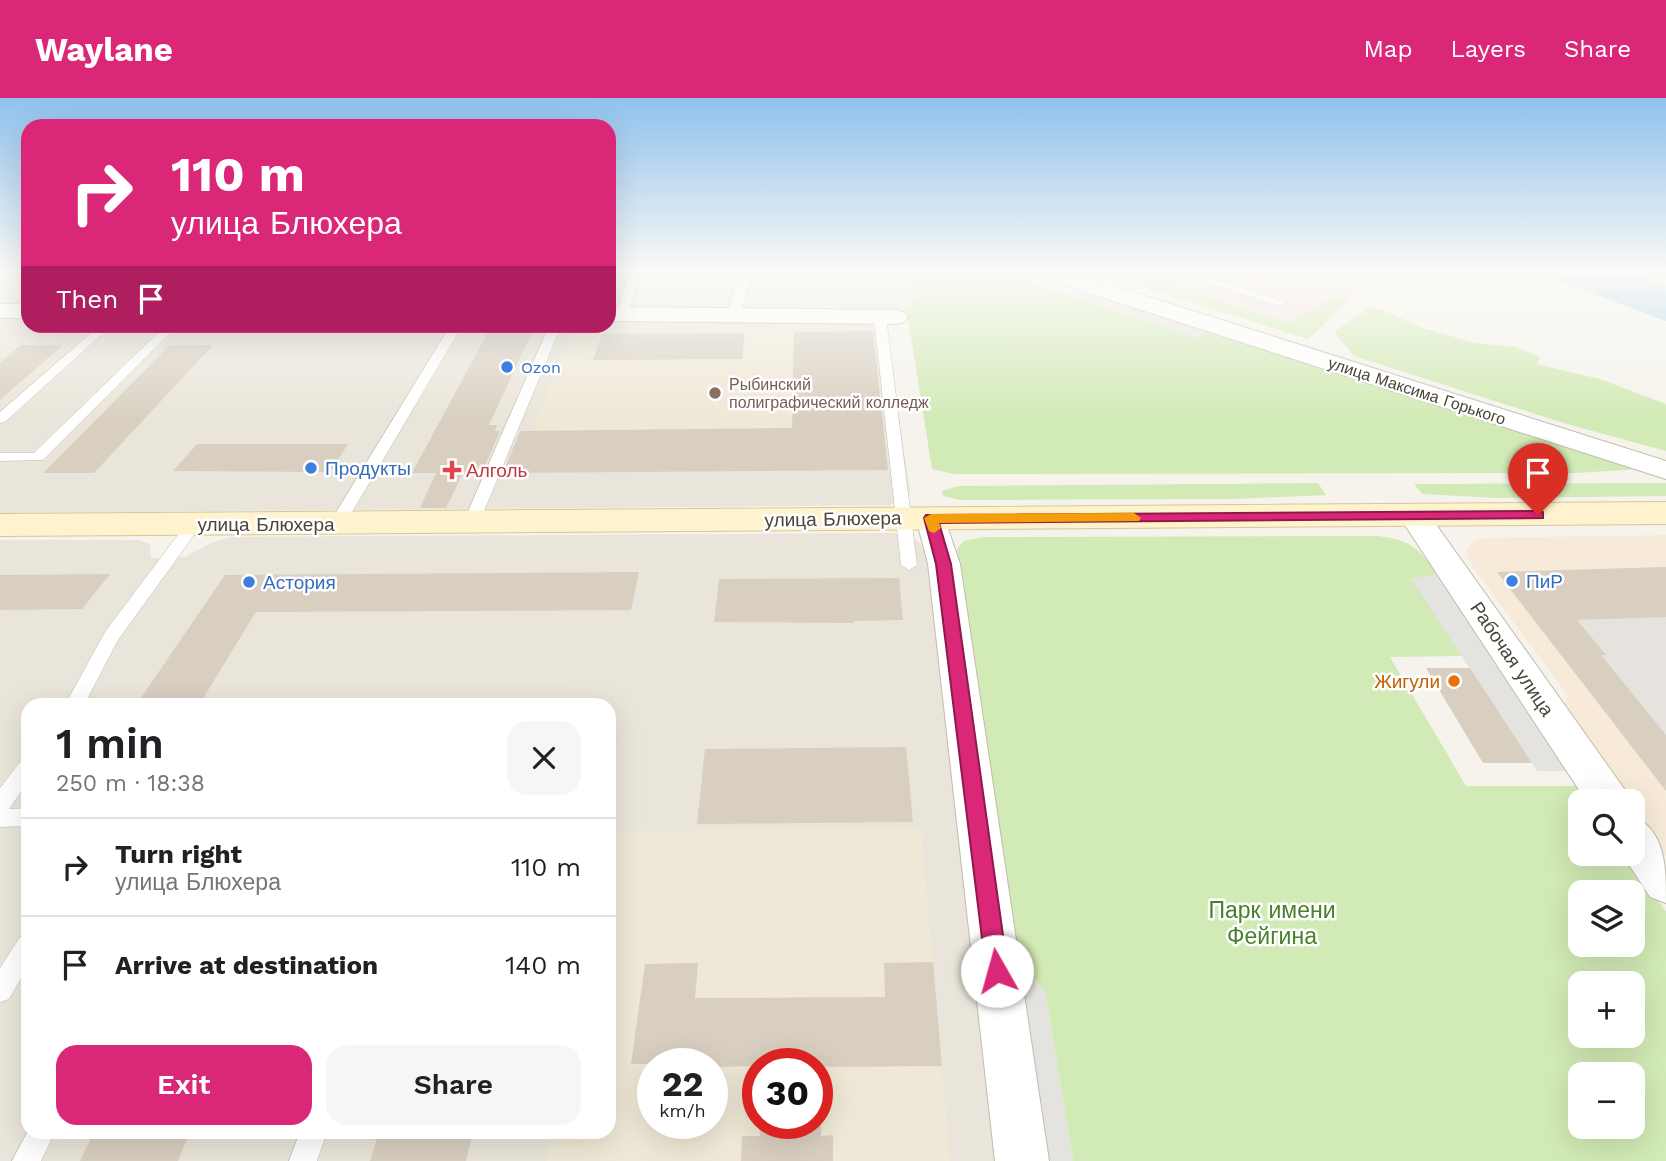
<!DOCTYPE html>
<html lang="en">
<head>
<meta charset="utf-8">
<style>
	body { margin:0; font-family:"Work Sans",sans-serif; background:#f6f6f6; color:#202124; height:100vh; display:flex; flex-direction:column; font-size:26px; white-space:nowrap }
	* { box-sizing:border-box; margin:0 }
	p { font-size:23px; color:#757577 }
	.icon { flex:none; width:38px; height:38px; fill:none; stroke:currentColor; stroke-width:2; stroke-linecap:round; stroke-linejoin:round }
	.map { position:relative; flex:1; overflow:hidden }
	.sheet { position:absolute; left:21px; top:600px; width:595px; height:441px; display:flex; flex-direction:column; background:#fff; border-radius:21px; box-shadow:0 7px 28px #0002 }
	.sheet>* { flex:none }
	.hud { position:absolute; left:21px; top:21px; width:595px; height:214px; border-radius:21px; box-shadow:0 7px 28px #0002; background:#db2777; color:#fff; overflow:hidden }
	.tools { position:absolute; left:1568px; top:691px; display:grid; gap:14px }
	.tools a { display:grid; place-items:center; width:77px; height:77px; border-radius:14px; background:#fff; box-shadow:0 7px 28px #0002; font-size:35px }
	.speed { position:absolute; left:637px; top:950px; display:flex; gap:14px; font-size:35px; font-weight:700; text-align:center }
	.speed>* { display:grid; place-content:center; width:91px; height:91px; border-radius:50%; background:#fff; box-shadow:0 7px 28px #0002; line-height:1 }
	.speed small { font-size:18px; font-weight:400 }
	.speed .limit { border:10px solid #d22; background:#fff; color:#111 }
	.pin { position:absolute; display:grid; place-items:center; width:60px; height:60px; color:#fff; margin:-72px -30px; border-radius:50% 50% 50% 0; rotate:-45deg; box-shadow:0 0 7px #0007 }
	.pin .icon { rotate:45deg }
	.me { position:absolute; width:77px; margin:-38px; rotate:353deg; stroke-linejoin:round; filter:drop-shadow(0 0 5px #0008) }
	.turn { display:flex; align-items:center; gap:24px; height:147px; padding:0 35px; font-size:32px }
	.turn .icon { width:91px; height:91px; stroke-width:2.5 }
	.turn b { display:block; font-size:49px; line-height:60px }
	.then { display:flex; align-items:center; height:66px; padding:0 35px; background:#0003; gap:14px; font-size:26px }
	.round { display:grid; place-items:center; flex:none; width:74px; height:74px; border-radius:21px; background:#f6f6f6 }
	.head { display:flex; align-items:center; justify-content:space-between; height:119px; padding:0 35px }
	h1 { font-size:42px; font-weight:600; line-height:52px }
	.cta { display:flex; gap:14px; margin-top:auto; padding:14px 35px }
	.cta a { flex:1; height:80px; border-radius:21px; background:#db2777; color:#fff; font-size:28px; font-weight:600; line-height:80px; text-align:center }
	.cta a+a { background:#f6f6f6; color:#202124 }
	ul { padding:0; list-style:none }
	li { display:flex; align-items:center; gap:21px; height:98px; padding:0 35px; border-top:2px solid #e0e0e0 }
	li div { flex:1 }
	li b { display:block; font-size:26px }
	li em { font-style:normal }
	header { display:flex; align-items:center; gap:42px; box-sizing:border-box; height:98px; padding:0 35px; background:#db2777; color:#fff }
	header strong { font-size:33px }
	nav { display:flex; gap:38px; margin-inline-start:auto; font-size:24px }
	.map>svg:first-child { display:block }
	.residential { fill:#eae5da; fill-rule:evenodd }
	.commercial { fill:#f7ead8 }
	.industrial { fill:#e6e2dd }
	.education { fill:#efe8d6; fill-rule:evenodd }
	.medical { fill:#f6e3e0 }
	.green { fill:#d2eab5; fill-rule:evenodd }
	.parking { fill:#e5e3e0 }
	.water { fill:#a9d4f2 }
	.building { fill:#d8cfc1 }
	.lines { fill:none; stroke-linecap:round; stroke-linejoin:round }
	.lane-casing { stroke:#c2bbae; stroke-width:1 }
	.street-casing { stroke:#c2bbae; stroke-width:2 }
	.secondary-casing { stroke:#d6c79b; stroke-width:2 }
	.lane { fill:#fff; fill-rule:evenodd }
	.street { fill:#fff; fill-rule:evenodd }
	.secondary { fill:#fff3cd; fill-rule:evenodd }
	.route { fill:#db2777; stroke:#8e194d; stroke-width:2 }
	.slow { fill:#f59e0b }
	.shop-dot { fill:#3f7fe0; stroke:#fff; stroke-width:2.5 }
	.education-dot { fill:#8d6e63; stroke:#fff; stroke-width:2.5 }
	.health-dot { fill:#e0444e; stroke:#fff; stroke-width:2.5 }
	.food-dot { fill:#e8710a; stroke:#fff; stroke-width:2.5 }
	.labels { text-anchor:middle; dominant-baseline:central; stroke-width:5; stroke-linejoin:round; paint-order:stroke }
	.far-shop-label { font-size:16px; fill:#366cbe; stroke:#fff; text-anchor:start }
	.far-education-label { font-size:16px; fill:#785e54; stroke:#fff; text-anchor:start }
	.far-street-label { font-size:16px; fill:#4b4439; stroke:#fff }
	.shop-label { font-size:19px; fill:#366cbe; stroke:#fff; text-anchor:start }
	.health-label { font-size:19px; fill:#be3a42; stroke:#fff; text-anchor:start }
	.street-label { font-size:19px; fill:#4b4439; stroke:#fff }
	.food-label { font-size:19px; fill:#c56008; stroke:#fff; text-anchor:end }
	.near-park-label { font-size:23px; fill:#4a7f2a; stroke:#fff }
</style>
</head>
<body>
<header>
<strong>Waylane</strong>
<nav><a>Map</a><a>Layers</a><a>Share</a></nav>
</header>
<div class="map">
<svg width="1666" height="1063" viewBox="0 0 1666 1063">
	<rect width="100%" height="100%" fill="#f6f3ec"/>
	<g class="residential">
		<rect x="0" y="174" width="28" height="36"/>
		<polygon points="609,174 912,174 917,193 907,214 609,212"/>
		<polygon points="0,215 28,216 28,228 609,228 609,222 885,225 910,394 905,402 890,407 0,415"/>
		<path d="M894 435 912 439 920 445 925 454 933 503 1000 1063H0V442H138L150 446 151 460 185 459 211 445 230 439ZM28 607H609V1034H28ZM653 966H712V1026H653ZM758 966H817V1026H758Z"/>
	</g>
	<polygon class="commercial" points="1666,437 1666,760 1633,712 1633,704 1626,703 1564,607 1568,598 1470,465 1466,454 1473,444 1482,440"/>
	<polygon class="industrial" points="1666,469 1666,693 1497,474"/>
	<g class="education">
		<polygon points="876,233 878,254 853,254 855,281 881,281 884,310 857,310 859,341 888,340 891,372 517,375 570,236"/>
		<path d="M921 731 950 1063H546L551 1034H609V733ZM653 966H712V1026H653ZM758 966H817V1026H758Z"/>
	</g>
	<polygon class="medical" points="1098,174 1360,174 1372,180 1304,238"/>
	<g class="green">
		<polygon points="912,174 999,174 1200,240 1209,232 1641,371 1576,375 954,376 932,371 907,214 917,193"/>
		<polygon points="1149,182 1163,184 1260,217 1290,224 1337,198 1350,202 1308,241 1139,188 1138,185"/>
		<polygon points="1369,210 1381,211 1423,230 1475,245 1516,249 1540,259 1536,266 1600,281 1666,306 1666,353 1567,326 1354,258 1334,234"/>
		<polygon points="1318,385 1326,397 1233,401 960,402 943,398 942,393 959,388"/>
		<polygon points="1666,385 1666,398 1497,400 1422,396 1414,386"/>
		<path d="M1377 438C1409 441 1419 450 1437 476L1412 481 1462 558 1390 559 1466 688H1581L1591 703 1580 704V756H1627L1666 814V1063H1073L1045 894 1016 857 957 451 964 443 984 439ZM1580 794H1633V847H1580ZM1580 886H1633V938H1580ZM1580 976H1633V1029H1580Z"/>
	</g>
	<g class="parking">
		<polygon points="1197,174 1290,201 1276,215 1143,175"/>
		<polygon points="1077,190 1209,232 1200,241 1067,197"/>
		<polygon points="1437,476 1572,673 1537,673 1411,481"/>
		<polygon points="1016,857 1045,894 1073,1063 1047,1063"/>
	</g>
	<polygon class="water" points="1536,174 1630,174 1666,188 1666,223"/>
	<g class="building">
		<polygon points="489,232 533,232 489,327 497,327 495,333 500,333 482,375 463,375 446,410 420,410 436,375 412,375"/>
		<polygon points="873,233 888,372 503,375 520,333 792,330 794,234"/>
		<polygon points="745,235 742,261 593,262 602,236"/>
		<polygon points="21,247 63,247 0,302 0,265"/>
		<polygon points="170,247 213,247 94,375 43,375"/>
		<polygon points="197,346 348,346 330,374 173,373"/>
		<polygon points="1666,469 1666,519 1577,522 1606,557 1601,557 1666,637 1666,693 1497,474"/>
		<polygon points="639,474 631,512 256,514 199,607 136,607 225,477"/>
		<polygon points="110,476 82,511 0,512 0,477"/>
		<polygon points="899,480 903,522 854,523 854,525 714,524 719,481"/>
		<polygon points="1426,570 1470,570 1532,665 1483,665"/>
		<polygon points="906,649 913,724 697,726 705,651"/>
		<polygon points="933,864 942,968 817,969 817,966 758,966 758,968 712,969 712,966 631,966 645,866 698,865 695,900 885,899 884,865"/>
		<polygon points="761,1026 821,1026 821,1038 833,1037 833,1063 741,1063 742,1038 760,1038"/>
		<polygon points="94,1034 190,1034 178,1063 80,1063"/>
		<polygon points="379,1034 473,1034 466,1063 370,1063"/>
	</g>
	<g class="lines">
		<g class="lane-casing">
			<g id="lane">
				<polygon points="629,174 640,174 628,216 622,219 616,216"/>
				<polygon points="752,174 766,174 748,186 740,217 730,219 728,217 737,184"/>
				<polygon points="1114,174 1125,174 1108,195 1100,195 1098,193"/>
				<polygon points="1175,174 1192,174 1287,205 1277,207"/>
				<polygon points="880,215 886,219 917,467 909,472 901,467 874,219"/>
				<polygon points="99,228 111,228 5,324 0,325 0,314"/>
				<polygon points="165,228 177,228 43,362 0,363 0,355 34,355"/>
				<polygon points="450,228 462,228 345,426 337,431 332,430 329,426"/>
				<polygon points="549,228 561,228 479,425 471,430 466,429 463,425"/>
				<polygon points="194,421 202,426 118,542 84,607 65,607 105,534 189,422"/>
				<polygon points="28,661 28,684 9,711 28,710 28,728 0,729 0,690 21,663"/>
				<polygon points="28,836 28,869 9,901 0,904 0,870 20,839"/>
				<polygon points="28,1033 55,1034 41,1063 12,1063"/>
				<polygon points="300,1034 327,1034 317,1063 289,1063"/>
			</g>
		</g>
		<g class="street-casing">
			<g id="street">
				<polygon points="1036,174 1070,174 1666,363 1666,381 1039,179"/>
				<rect x="0" y="206" width="28" height="14"/>
				<polygon points="609,209 896,212 904,214 908,219 904,224 896,226 609,223"/>
				<polygon points="1414,408 1425,411 1625,692 1630,704 1587,704 1399,418 1403,411"/>
				<polygon points="931,410 942,413 960,466 1049,1063 995,1063 928,466 916,420 920,413"/>
				<path d="M1633 718C1666 733 1666 769 1666 805L1650 799 1622 756H1633Z"/>
			</g>
		</g>
		<g class="secondary-casing">
			<polygon id="secondary" points="1666,404 1666,426 0,438 0,416"/>
		</g>
		<use href="#lane" class="lane"/>
		<use href="#street" class="street"/>
		<use href="#secondary" class="secondary"/>
	</g>
	<linearGradient id="sky" x2="0" y2="1"><stop stop-color="#8fc1ec"/><stop offset="0.54" stop-color="#fbfaf6"/><stop offset="1" stop-color="#fbfaf6" stop-opacity="0"/></linearGradient>
	<rect width="1666" height="323" fill="url(#sky)"/>
	<polygon class="route" points="1538,413 1543,414 1543,420 939,425 951,466 1008,873 1005,881 997,884 990,881 986,873 936,466 924,420 926,417"/>
	<polygon class="slow" points="1134,415 1141,420 1139,423 939,425 941,430 934,435 929,433 924,420 931,416"/>
	<g class="shop-dot">
		<circle cx="507" cy="269" r="7"/>
		<circle cx="311" cy="370" r="7"/>
		<circle cx="1512" cy="483" r="7"/>
		<circle cx="249" cy="484" r="7"/>
	</g>
	<circle class="education-dot" cx="715" cy="295" r="7"/>
	<path class="health-dot" d="M448.5 361.5h7v7h7v7h-7v7h-7v-7h-7v-7h7z"/>
	<circle class="food-dot" cx="1454" cy="583" r="7"/>
	<g class="labels">
		<g class="far-shop-label">
			<text x="521" y="269">Ozon</text>
		</g>
		<g class="far-education-label">
			<text x="729" y="286">Рыбинский<tspan x="729" dy="18">полиграфический колледж</tspan></text>
		</g>
		<g class="far-street-label">
			<text transform="translate(1417 293) rotate(18)">улица Максима Горького</text>
		</g>
		<g class="shop-label">
			<text x="325" y="370">Продукты</text>
			<text x="1526" y="483">ПиР</text>
			<text x="263" y="484">Астория</text>
		</g>
		<g class="health-label">
			<text x="466" y="372">Алголь</text>
		</g>
		<g class="street-label">
			<text transform="translate(833 421) rotate(-1)">улица Блюхера</text>
			<text x="266" y="426">улица Блюхера</text>
			<text transform="translate(1512 561) rotate(56)">Рабочая улица</text>
		</g>
		<g class="food-label">
			<text x="1440" y="583">Жигули</text>
		</g>
		<g class="near-park-label">
			<text x="1272" y="812">Парк имени<tspan x="1272" dy="26">Фейгина</tspan></text>
		</g>
	</g>
</svg>
<div class="tools">
<a><svg class="icon" aria-label="search" viewBox="0 0 24 24"><circle cx="10" cy="10" r="6"/><path d="M15 15l6 6"/></svg></a>
<a><svg class="icon" aria-label="layers" viewBox="0 0 24 24"><path d="M12 4l9 5-9 5-9-5zM3 14l9 5 9-5"/></svg></a>
<a>+</a>
<a>−</a>
</div>
<div class="speed"><div>22<small>km/h</small></div><div class="limit">30</div></div>
<div class="pin" style="left:1538px;top:417px;background:#d93025"><svg class="icon" aria-label="arrive" viewBox="0 0 24 24"><path d="M6 21V4h12l-3 4 3 4H6"/></svg></div>
<svg class="me" style="left:997px;top:873px" viewBox="-20 -20 40 40"><circle r="19" fill="#fff"/><path d="M0-13L10 11 0 6-10 11z" fill="#db2777"/></svg>
<div class="hud">
<div class="turn"><svg class="icon" aria-label="right" viewBox="0 0 24 24"><path d="M7 20v-9h11M14 6l5 5-5 5"/></svg><div><b>110 m</b>улица Блюхера</div></div>
<div class="then">Then<svg class="icon" aria-label="arrive" viewBox="0 0 24 24"><path d="M6 21V4h12l-3 4 3 4H6"/></svg></div>
</div>
<section class="sheet">
<div class="head"><div><h1>1 min</h1><p>250 m · 18:38</p></div><a class="round"><svg class="icon" aria-label="close" viewBox="0 0 24 24"><path d="M6 6l12 12M18 6L6 18"/></svg></a></div>
<ul>
<li><svg class="icon" aria-label="right" viewBox="0 0 24 24"><path d="M7 20v-9h11M14 6l5 5-5 5"/></svg><div><b>Turn right</b><p>улица Блюхера</p></div><em>110 m</em></li>
<li><svg class="icon" aria-label="arrive" viewBox="0 0 24 24"><path d="M6 21V4h12l-3 4 3 4H6"/></svg><div><b>Arrive at destination</b></div><em>140 m</em></li>
</ul>
<div class="cta"><a>Exit</a><a>Share</a></div>
</section>
</div>
</body>
</html>
